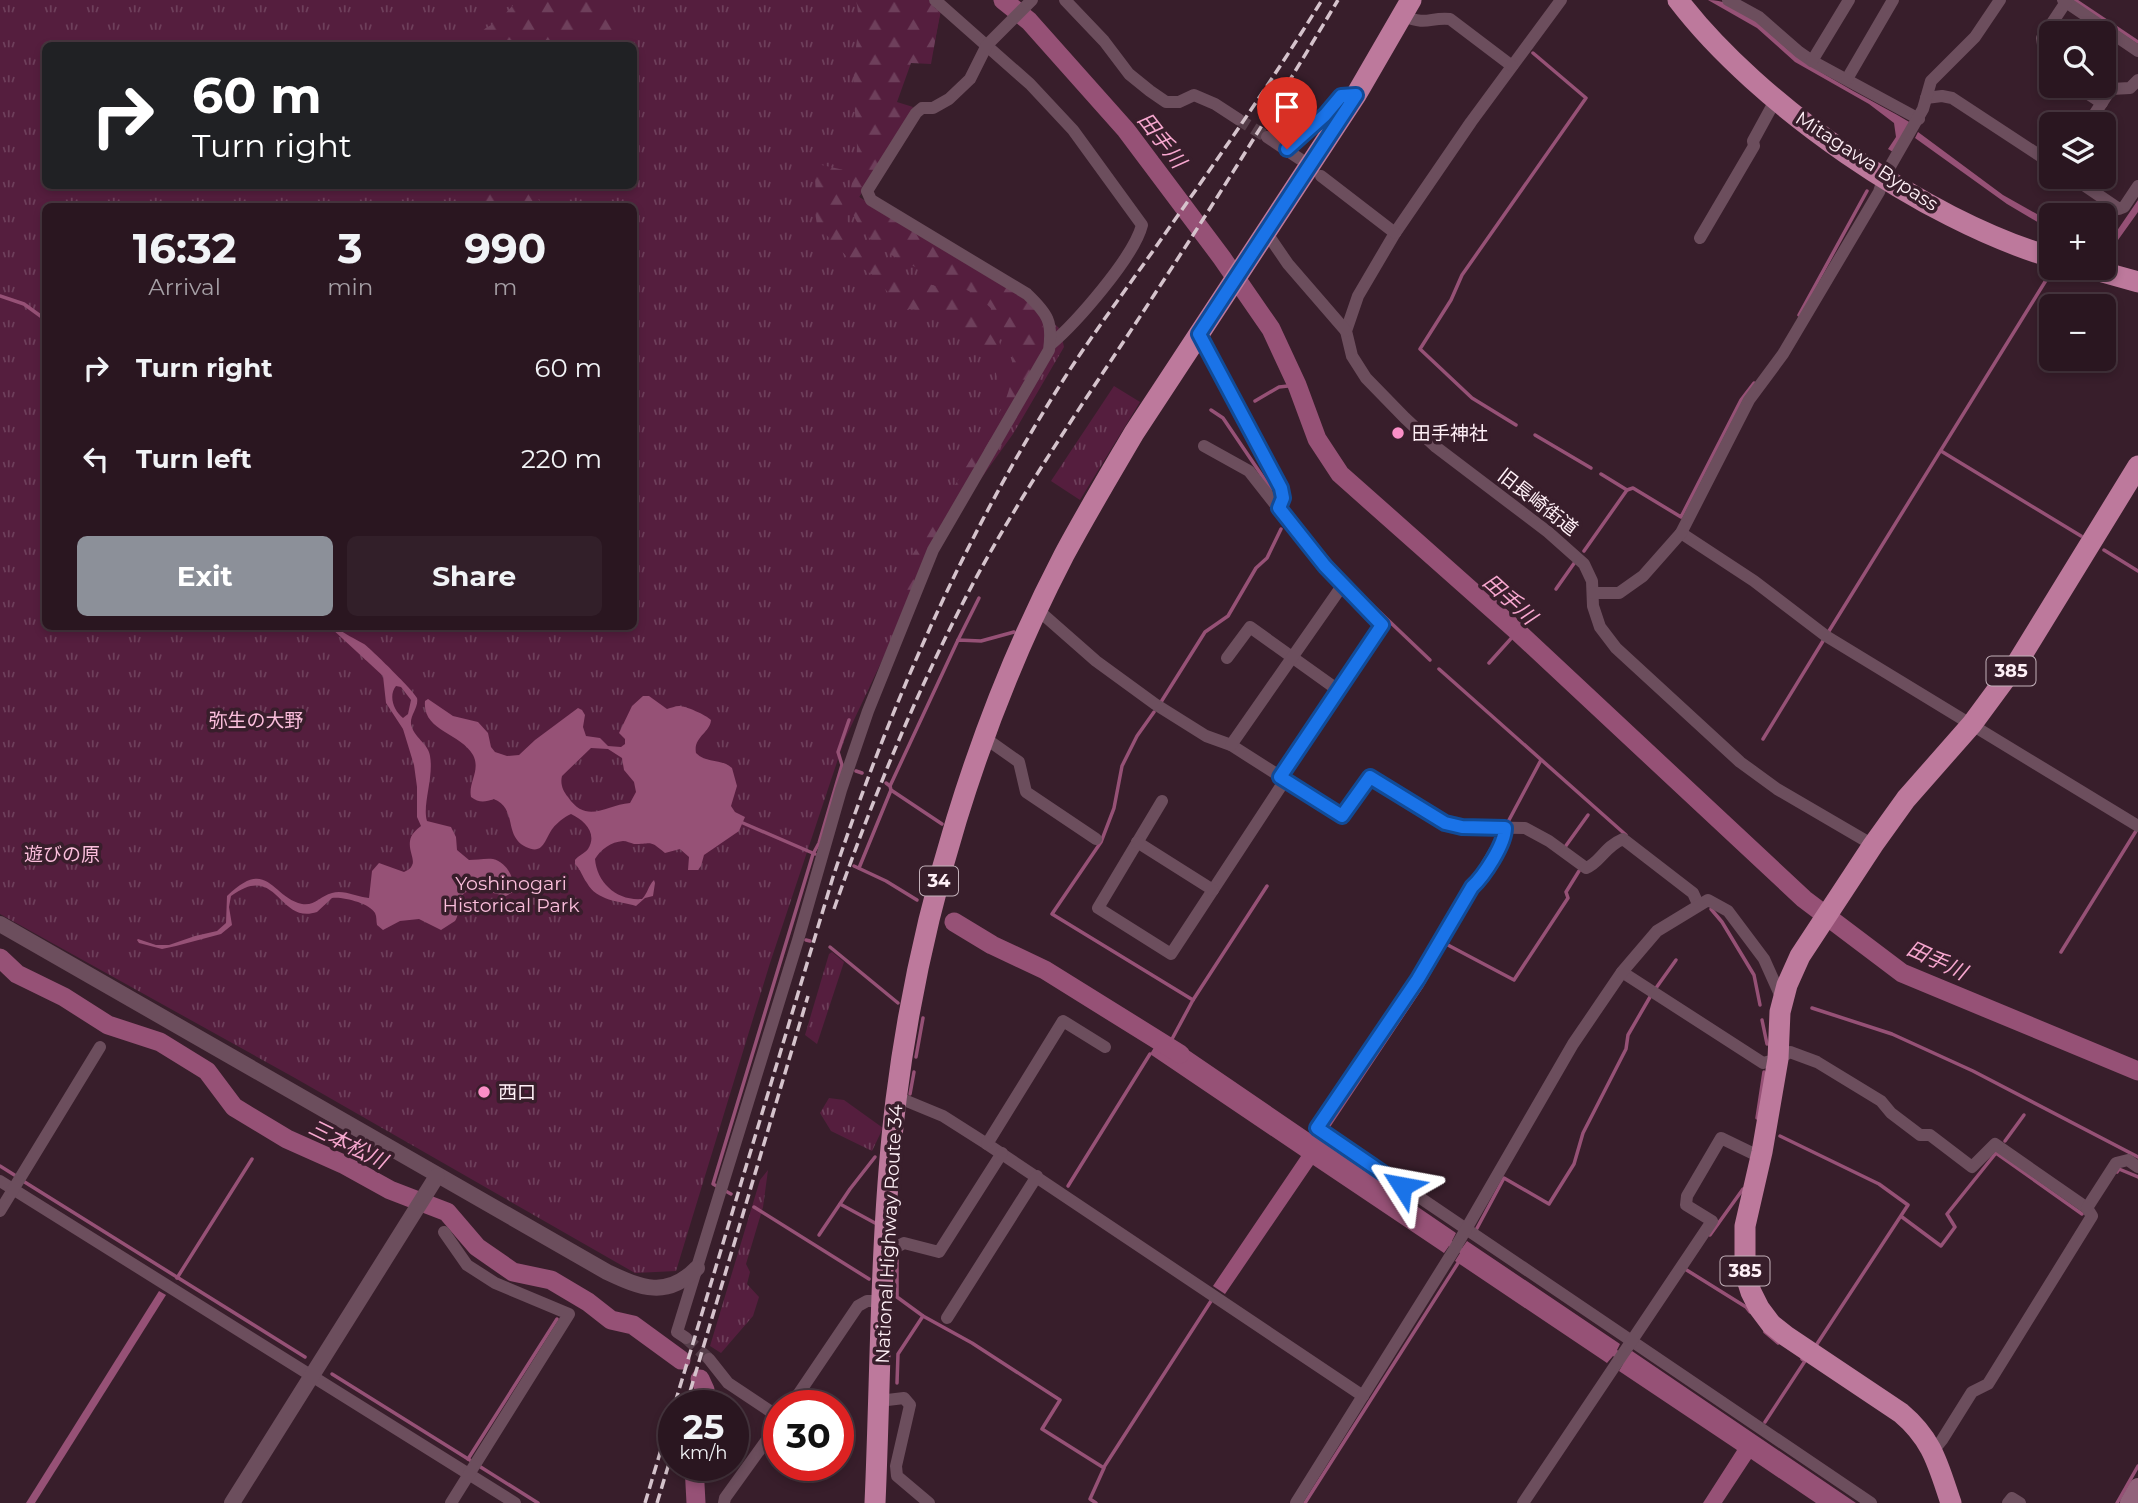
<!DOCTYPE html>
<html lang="en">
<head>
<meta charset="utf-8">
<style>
	body { margin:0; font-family:Montserrat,"Noto Sans JP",sans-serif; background:#321f29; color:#f1f3f6; height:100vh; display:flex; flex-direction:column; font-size:26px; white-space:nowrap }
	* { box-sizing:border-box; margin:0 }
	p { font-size:23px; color:#a59fa5 }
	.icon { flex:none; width:38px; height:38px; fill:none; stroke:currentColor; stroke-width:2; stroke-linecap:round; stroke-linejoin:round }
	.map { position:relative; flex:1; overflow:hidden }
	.side { position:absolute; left:42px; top:203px; width:595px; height:427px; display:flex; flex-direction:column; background:#2a1620; border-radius:10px; box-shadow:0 4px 10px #0003,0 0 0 2px #46353e }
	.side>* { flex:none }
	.top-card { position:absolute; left:42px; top:42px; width:595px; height:147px; border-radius:10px; box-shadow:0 4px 10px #0003,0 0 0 2px #46353e; background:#202124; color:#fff; overflow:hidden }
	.controls { position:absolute; left:2039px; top:21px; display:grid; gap:14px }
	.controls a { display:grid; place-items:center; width:77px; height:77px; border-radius:10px; background:#2a1620; box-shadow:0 4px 10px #0003,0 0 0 2px #46353e; font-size:35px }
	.speed { position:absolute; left:658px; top:1390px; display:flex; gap:14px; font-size:35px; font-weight:700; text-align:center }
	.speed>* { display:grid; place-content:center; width:91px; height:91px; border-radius:50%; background:#2a1620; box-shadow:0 4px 10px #0003,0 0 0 2px #46353e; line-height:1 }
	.speed small { font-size:18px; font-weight:400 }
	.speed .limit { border:10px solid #d22; background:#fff; color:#111 }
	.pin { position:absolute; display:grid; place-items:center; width:60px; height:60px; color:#fff; margin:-72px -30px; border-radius:50% 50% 50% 0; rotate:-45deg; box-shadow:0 0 7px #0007 }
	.pin .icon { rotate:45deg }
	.me { position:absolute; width:77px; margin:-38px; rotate:304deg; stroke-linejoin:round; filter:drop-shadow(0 0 5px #0008) }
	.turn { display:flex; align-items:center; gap:24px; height:147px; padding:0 35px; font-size:32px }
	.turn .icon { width:91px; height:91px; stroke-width:2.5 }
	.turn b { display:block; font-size:49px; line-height:60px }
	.eta { display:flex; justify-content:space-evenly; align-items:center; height:119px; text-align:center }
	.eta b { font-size:42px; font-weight:700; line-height:49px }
	.cta { display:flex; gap:14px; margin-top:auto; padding:14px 35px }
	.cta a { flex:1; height:80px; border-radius:10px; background:#8c9099; color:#fff; font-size:28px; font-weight:700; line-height:80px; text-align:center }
	.cta a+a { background:#321f29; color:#f1f3f6 }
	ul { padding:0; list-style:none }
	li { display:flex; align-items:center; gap:21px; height:91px; padding:0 35px }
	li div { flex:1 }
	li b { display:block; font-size:26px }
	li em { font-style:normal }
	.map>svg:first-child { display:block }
	.grass { fill:url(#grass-tufts); fill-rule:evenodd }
	.forest { fill:url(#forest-firs) }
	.water { fill:#965176; fill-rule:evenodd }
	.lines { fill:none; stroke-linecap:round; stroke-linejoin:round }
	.stream { stroke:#965176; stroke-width:3.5 }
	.river { stroke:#965176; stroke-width:19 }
	.minor-tunnel { stroke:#563e4a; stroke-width:12; stroke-dasharray:12 6; stroke-linecap:butt }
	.minor { stroke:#6c4e5d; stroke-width:12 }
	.tertiary { stroke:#6c4e5d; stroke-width:16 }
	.secondary { stroke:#92637b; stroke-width:18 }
	.trunk { stroke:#bd799c; stroke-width:21 }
	.rail { stroke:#d5c3cc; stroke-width:3.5; stroke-dasharray:10 5; stroke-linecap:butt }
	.route-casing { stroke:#114b97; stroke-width:18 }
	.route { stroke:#1a73e8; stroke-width:12 }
	.poi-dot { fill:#fa8fc7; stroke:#381e2b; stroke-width:2.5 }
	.labels { text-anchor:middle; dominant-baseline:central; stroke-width:7; stroke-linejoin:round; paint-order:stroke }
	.shield { fill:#381e2b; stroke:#c3b1ba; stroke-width:2 }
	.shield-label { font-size:18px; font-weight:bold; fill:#fff0f7 }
	.street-label { font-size:19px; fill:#fff0f7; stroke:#381e2b }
	.poi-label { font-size:19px; fill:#fff0f7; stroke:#381e2b; text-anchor:start }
	.park-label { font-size:19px; fill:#fbbedc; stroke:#381e2b }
	.water-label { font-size:21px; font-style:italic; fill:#f7a7cf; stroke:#381e2b }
</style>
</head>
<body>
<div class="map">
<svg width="2138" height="1503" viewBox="0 0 2138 1503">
	<defs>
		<pattern id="grass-tufts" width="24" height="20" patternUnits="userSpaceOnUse" patternTransform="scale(1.75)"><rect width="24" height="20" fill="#551e3e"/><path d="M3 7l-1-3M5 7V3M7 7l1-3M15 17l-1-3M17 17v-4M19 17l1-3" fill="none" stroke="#6e3f5b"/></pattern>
		<pattern id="forest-firs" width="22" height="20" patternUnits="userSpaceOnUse" patternTransform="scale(1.75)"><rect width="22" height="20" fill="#551e3e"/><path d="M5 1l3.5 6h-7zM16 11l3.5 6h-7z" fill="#6e3f5b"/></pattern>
	</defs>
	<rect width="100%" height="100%" fill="#381e2b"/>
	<g class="grass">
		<path d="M0 0H943L933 51 910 52 887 109 904 125 859 197 1029 301 1060 329 1064 347 1013 434 967 498 921 578 844 741 770 963 676 1271 635 1273 295 1078 0 914ZM46 46H634V186H46ZM46 206H634V626H46Z"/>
		<polygon points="1114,386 1140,402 1080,500 1051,481"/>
		<polygon points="832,952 844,962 817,1044 805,1035 829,954"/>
		<polygon points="829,1098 844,1100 883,1128 872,1151 831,1131 820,1113"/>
		<polygon points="768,1170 763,1207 746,1264 750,1272 747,1284 759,1297 753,1316 721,1353 710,1346 760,1180"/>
	</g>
	<g class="forest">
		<path d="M518 0C540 0 564 0 585 0 607 2 611 16 631 16L636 21 626 34 621 35 594 32 568 45 483 46 474 35 498 21Z"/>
		<path d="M856 0H927L940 13 931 64 911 63 897 102 913 107 904 125 859 197 1029 301C1044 323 1049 332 1040 358L928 548 909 597 905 598 901 594 897 580 1002 408C1013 384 1017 362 1008 336 983 268 896 282 859 225 841 199 857 176 857 148 857 122 852 95 854 68 855 42 862 28 856 0Z"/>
		<path d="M817 164 844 170C831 230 871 258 921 281 930 285 941 287 951 291 990 308 1011 345 1000 386 998 380 996 372 993 365 979 341 931 304 903 310L874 276 850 260 817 225 814 205 816 197 815 178Z"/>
		<polygon points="458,186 527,186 544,206 478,206"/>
	</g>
	<g class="water">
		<path d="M1708 0C1745 0 1770 38 1798 57 1833 82 1874 101 1911 123L1893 152 1888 149 1896 137 1894 123 1869 104 1795 62 1757 28Z"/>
		<polygon points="1918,132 2003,195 2051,222 2051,230 2007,204 1915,138"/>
		<polygon points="2138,200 2138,212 2113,247 2104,253 2104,244 2110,241"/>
		<path d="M330 627H337C345 635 354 638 364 644 371 649 415 692 417 698 419 707 410 715 411 724 413 737 429 744 430 756 434 777 422 805 427 821L451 827 456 837 457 850 469 860C476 860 486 858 493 859 507 862 516 880 513 892L506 896C490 893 462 880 458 905 457 912 459 915 455 921L441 930 419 919 400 921 383 930 377 925C376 921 377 917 375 913 370 903 341 896 332 898L317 912C278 925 278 861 231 896L229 907 232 925 221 934 176 946 162 949 139 943 137 940 138 939 156 945H169L195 936 217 931 226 923 227 896C268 856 271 897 302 904 315 906 320 896 332 893 343 889 357 897 369 898L372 871 379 863 404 872C421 865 408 855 410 841 411 834 416 830 421 826L417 817V787L414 765 403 729 386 703 383 676ZM396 686 401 687 411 700 408 714 403 718C394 711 388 696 396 686Z"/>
		<path d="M643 696H649L667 709C671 708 675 706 679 706 686 706 706 715 711 720 710 733 693 737 696 753 707 764 721 758 732 768L737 786 731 806 735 812 745 817 739 831 704 855 701 866 698 870H688L689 857 680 849 665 853C649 839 652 844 634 844 630 843 627 841 623 841 611 842 601 849 595 859 597 883 617 901 642 899 648 893 648 886 654 880L655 883 653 896 645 898 636 906C619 901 597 901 587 883 582 876 581 870 575 864V860C579 855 585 853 588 849 598 833 584 820 571 814 564 817 557 823 553 828 545 838 544 856 526 847 503 836 518 809 494 799 485 802 479 803 471 797 468 782 481 771 473 755 461 733 422 731 425 701L428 699 453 716 478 722 488 733 491 747 495 752 507 756 519 755 535 740 578 708 582 710 585 715 583 727 586 736 600 738 608 746 621 747 625 744V739L619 733 632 706ZM591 748 608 749 622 758 624 770 634 782 636 792 630 803C606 805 587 825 568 797 563 791 560 784 562 776Z"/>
		<polygon points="1172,1039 1456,1233 1452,1241 1462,1248 1467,1241 1620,1344 1617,1350 1627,1357 1632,1351 1856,1503 1816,1503 1751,1459 1722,1503 1703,1503 1737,1450 1619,1371 1623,1364 1613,1356 1607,1363 1455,1261 1460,1253 1449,1246 1444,1253 1313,1165 1225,1294 1213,1286 1301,1156 1150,1054 1158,1041"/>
		<polygon points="159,1291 166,1295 35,1503 26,1503"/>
	</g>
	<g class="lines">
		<g class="stream">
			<polyline points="2075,0 2138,42"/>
			<polyline points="0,296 24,304 46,320"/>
			<polyline points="1799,315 1867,191"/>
			<polyline points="1255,401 1279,387 1297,385"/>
			<polyline points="1211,410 1223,418 1271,489"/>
			<polyline points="1516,425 1472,398 1420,349 1451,300 1462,275 1586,98 1533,53"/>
			<polyline points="1535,435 1591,468"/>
			<polyline points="1941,451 2081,536"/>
			<polyline points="1601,474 1627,490 1633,488 1681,517 1741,400 1754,383"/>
			<polyline points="1297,523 1348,582 1430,660"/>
			<polyline points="2104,550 2138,571"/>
			<polyline points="1584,551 1627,490"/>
			<polyline points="1556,589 1575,562"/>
			<polyline points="1829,631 2048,277"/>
			<polyline points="958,640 979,598"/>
			<polyline points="1489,663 1534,613"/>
			<polyline points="1439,669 1626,835"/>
			<polyline points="1161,702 1205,632 1228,616 1256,568 1267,558 1281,529"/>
			<polyline points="1154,712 1137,736 1122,766 1114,808 1101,842 1052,914 1193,1000"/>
			<polyline points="1763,739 1823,641"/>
			<polyline points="856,771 862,773"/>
			<polyline points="886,783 890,786 891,790 942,824"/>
			<polyline points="890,786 958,640 981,641 1014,632"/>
			<polyline points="1509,820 1541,760"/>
			<polyline points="743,823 815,854"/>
			<polyline points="1565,847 1588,815"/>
			<polyline points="854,866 886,881 917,900"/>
			<polyline points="859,868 891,790"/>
			<polyline points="1480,868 1494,844"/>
			<polyline points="1711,909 1722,922 1754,975 1760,1005"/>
			<polyline points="806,940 810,941"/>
			<polyline points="1447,943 1455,928"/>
			<polyline points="830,947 898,1003"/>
			<polyline points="2061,952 2136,831"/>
			<polyline points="1656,988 1676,960"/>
			<polyline points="1812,1008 1892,1034 1973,1071 2138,1157"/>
			<polyline points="1762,1020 1767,1044"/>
			<polyline points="1172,1039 1193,1000 1267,886"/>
			<polyline points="916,1057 923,1018"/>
			<polyline points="910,1094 914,1072"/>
			<polyline points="1757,1118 1764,1072"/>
			<polyline points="1328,1127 1422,986 1446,944 1514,980 1568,898 1566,892 1579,871"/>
			<polyline points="1780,1136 1879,1184 1908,1205 1815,1347"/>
			<polyline points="2005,1141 2024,1115"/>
			<polyline points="0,1166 16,1176"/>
			<polyline points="2117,1172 2119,1169 2138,1177"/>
			<polyline points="23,1181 305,1357"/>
			<polyline points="1068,1186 1150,1054"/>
			<polyline points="731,1194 713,1184 813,854 819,843 842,765 838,752 849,720"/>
			<polyline points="840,1204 875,1223"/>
			<polyline points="754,1207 869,1279"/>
			<polyline points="1902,1217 1941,1246 1955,1227 1947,1214 1996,1153 2082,1214"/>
			<polyline points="1476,1230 1504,1178 1549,1204 1574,1164 1583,1133 1626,1049 1628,1035 1650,997"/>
			<polyline points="819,1235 850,1189 875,1157"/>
			<polyline points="1710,1235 1743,1189"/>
			<polyline points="897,1255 897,1297 923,1316 972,1343 1060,1400 1042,1429 1104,1468 1090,1499 1096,1503"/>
			<polyline points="1685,1269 1746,1307 1750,1312"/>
			<polyline points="177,1278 252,1159"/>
			<polyline points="1765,1332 1778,1343"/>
			<polyline points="332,1374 473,1462"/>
			<polyline points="897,1383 898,1354 923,1316"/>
			<polyline points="1765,1422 1805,1361 1802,1359"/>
			<polyline points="468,1459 557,1319"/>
			<polyline points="479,1466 538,1503"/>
			<polyline points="1104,1467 1211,1301"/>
			<polyline points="1305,1503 1458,1263"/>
			<polyline points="2117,1503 2138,1466"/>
		</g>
		<g class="river">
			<polyline points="1003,0 1029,21 1126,130 1222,258 1271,329 1297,385 1317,439 1340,474 1518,632 1804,899 1902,973 2138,1071"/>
			<polyline points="954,922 992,945 1045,970 1180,1054"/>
			<polyline points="0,958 17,974 64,997 108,1025 160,1042 207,1071 234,1107 287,1139 343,1164 390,1190 447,1212 477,1247 513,1272 551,1280 588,1302 611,1320 633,1325 681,1360"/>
			<polyline points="700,1379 705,1390 707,1405"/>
			<polyline points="694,1465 696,1503"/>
		</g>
		<g class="minor-tunnel">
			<polyline points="1238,119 1267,137"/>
			<polyline points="686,1338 709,1359"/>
		</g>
		<g class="minor">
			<path d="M935 0 1030 84 1073 130 1142 225C1134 257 1076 323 1050 345"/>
			<polyline points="1065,0 1104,41 1129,74 1150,91 1166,102 1179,102 1194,95 1215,104 1238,119"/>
			<polyline points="1561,0 1471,122 1395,233 1358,296 1346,331 1352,356 1366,378 1405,418 1436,447 1548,532 1584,564 1592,581 1593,606 1600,627 1616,648 1740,762 1777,789 1873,845"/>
			<polyline points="1728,0 1759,17 1799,52 1812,61 1919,119"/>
			<polyline points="2063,0 2138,51"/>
			<path d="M1403 16C1428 26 1429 17 1450 19L1512 66"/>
			<polyline points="2051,56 2044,51 2042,38 2066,2"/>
			<polyline points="1812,61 1849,0"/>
			<polyline points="1847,79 1893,0"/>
			<polyline points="2076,86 2102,103"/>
			<polyline points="1926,98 1942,96 1952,98 2051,163"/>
			<polyline points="2088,124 2111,89 2130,88 2138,80"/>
			<polyline points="1267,137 1300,159"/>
			<polyline points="1287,149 1325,115 1341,96 1356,95"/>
			<polyline points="1321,176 1395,233"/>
			<polyline points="2072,177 2119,209 2124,207 2138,186"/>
			<polyline points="1266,232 1288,264 1346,331"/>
			<polyline points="1700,238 1754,146 1753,141 1776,99"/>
			<polyline points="1199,334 1281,488 1283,498 1279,508"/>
			<polyline points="1204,446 1249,471 1308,546 1342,586 1382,625 1280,777"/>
			<polyline points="1681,533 1754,581 1826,636 2138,826"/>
			<polyline points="1593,593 1619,593 1643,576 1681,533 1749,400 1783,354 1879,192 1884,177 1923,109 1931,81 1975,37 2000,0"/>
			<path d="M1038 610 1096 661 1155 704 1206 736 1231 745 1342 816 1369 777 1445 823 1462 827 1525 828 1549 841 1586 868C1600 863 1604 847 1623 839L1693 893 1698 904"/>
			<polyline points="1227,658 1250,627 1338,690"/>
			<polyline points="985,738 1019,762 1026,792 1096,839"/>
			<polyline points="1231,745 1342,586"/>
			<polyline points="1162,801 1098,908 1171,954 1285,780"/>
			<path d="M1505 828C1505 844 1484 876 1472 887L1418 979 1317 1128 1871 1503"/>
			<polyline points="1137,842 1213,890"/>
			<polyline points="1622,972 1763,1063 1778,1059 1790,1052 1817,1062 1881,1101 1891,1113 1920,1135 1930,1135 1972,1167 1995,1144 2087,1208"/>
			<polyline points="897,1097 943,1116 987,1144 1363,1396"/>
			<polyline points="987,1144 1063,1021 1105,1047"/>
			<polyline points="0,1181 515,1503"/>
			<polyline points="0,1211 100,1047"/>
			<polyline points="444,1232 467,1265 495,1283 569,1314 451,1503"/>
			<polyline points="884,1254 904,1243 939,1252 1002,1153"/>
			<polyline points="947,1318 1037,1176"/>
			<path d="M686 1338 677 1332 798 940 841 790 868 711 933 550 1049 350C1053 322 1048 314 1027 294L871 200 867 191 916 113 922 108H933L949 99 970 79 987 45 1032 0"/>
			<polyline points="709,1359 728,1383 779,1417"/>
			<polyline points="879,1401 904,1398 910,1405 896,1466 897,1476 929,1503"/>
			<polyline points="791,1405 858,1306 867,1301 882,1301"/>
			<polyline points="1933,1451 1942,1440 1972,1392 1988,1384 2092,1216 2087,1208 2116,1163 2128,1160 2138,1167"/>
			<polyline points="724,1503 725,1498 779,1423"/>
			<polyline points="1296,1503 1454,1250 1573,1044 1622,972 1657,931 1708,900 1728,911 1764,959 1782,999"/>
			<polyline points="1523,1503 1712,1221 1686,1205 1687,1196 1721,1138 1752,1153 1762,1152"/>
			<polyline points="2008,1503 2012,1498 2020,1503"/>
		</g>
		<g class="tertiary">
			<path d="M0 924 607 1272C641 1288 667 1299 697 1268"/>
			<polyline points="232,1503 437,1176"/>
		</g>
		<polyline class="secondary" points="2129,1503 2138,1487"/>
		<g class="trunk">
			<path d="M1678 0C1758 105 1925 220 2051 257"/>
			<polyline points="2088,268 2138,282"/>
			<path d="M875 1503C881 1369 880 1233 896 1100 919 915 978 720 1064 555 1086 514 1110 474 1134 433L1356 95 1411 0"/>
			<path d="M1951 1503C1938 1465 1933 1440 1901 1413L1786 1336 1771 1324 1759 1308 1751 1292 1745 1273V1226L1762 1152 1778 1059 1780 1012 1787 985 1800 956 1873 845 1906 799 1972 724 2017 663 2138 466"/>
		</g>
		<g class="rail">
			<path d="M834 909C872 800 915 695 968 593 1023 488 1092 391 1156 292 1219 196 1279 99 1338 0"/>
			<polyline points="686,1405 808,996"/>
			<path d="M645 1503 833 877C892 700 968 528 1069 371 1101 322 1136 276 1169 228 1222 153 1274 78 1322 0"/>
			<polyline points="657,1503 674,1447"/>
		</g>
	</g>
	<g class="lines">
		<g class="route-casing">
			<path id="route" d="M1287 149 1325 115 1341 96 1356 95 1199 334 1281 488 1283 498 1279 508 1325 566 1382 625 1280 777 1342 816 1370 777 1445 823 1462 827 1505 828C1505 844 1484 876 1472 887L1418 979 1317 1128 1402 1186"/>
		</g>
		<use href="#route" class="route"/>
	</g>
	<g class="poi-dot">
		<circle cx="1398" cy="433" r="7"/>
		<circle cx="484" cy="1092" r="7"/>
	</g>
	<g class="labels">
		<g class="shield">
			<rect x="1986.5" y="656.5" width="49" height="29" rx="5"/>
			<rect x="920" y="866.5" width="38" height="29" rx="5"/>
			<rect x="1720.5" y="1256.5" width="49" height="29" rx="5"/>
		</g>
		<g class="shield-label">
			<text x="2011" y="671">385</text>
			<text x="939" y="881">34</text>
			<text x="1745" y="1271">385</text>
		</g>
		<g class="street-label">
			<text transform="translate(1867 161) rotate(33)">Mitagawa Bypass</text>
			<text transform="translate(1538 502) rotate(38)">旧長崎街道</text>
			<text transform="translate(889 1234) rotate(-87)">National Highway Route 34</text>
		</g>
		<g class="poi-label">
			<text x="1412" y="433">田手神社</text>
			<text x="498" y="1092">西口</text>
		</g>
		<g class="park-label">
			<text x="256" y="720">弥生の大野</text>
			<text x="62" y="854">遊びの原</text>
			<text x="511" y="883">Yoshinogari<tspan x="511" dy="22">Historical Park</tspan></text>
		</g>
		<g class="water-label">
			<text transform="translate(1162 140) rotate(52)">田手川</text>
			<text transform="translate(1510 599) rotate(42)">田手川</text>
			<text transform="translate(1937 960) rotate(25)">田手川</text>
			<text transform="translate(348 1144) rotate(26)">三本松川</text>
		</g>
	</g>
</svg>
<div class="controls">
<a><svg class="icon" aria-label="search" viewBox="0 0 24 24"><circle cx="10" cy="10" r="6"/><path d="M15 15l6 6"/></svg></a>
<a><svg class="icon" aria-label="layers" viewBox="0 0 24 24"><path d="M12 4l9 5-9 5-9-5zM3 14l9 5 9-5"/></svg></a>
<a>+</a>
<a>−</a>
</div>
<div class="speed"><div>25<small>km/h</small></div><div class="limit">30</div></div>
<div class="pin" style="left:1287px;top:149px;background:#d93025"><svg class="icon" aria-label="arrive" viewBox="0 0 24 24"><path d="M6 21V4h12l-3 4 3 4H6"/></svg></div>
<svg class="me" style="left:1402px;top:1186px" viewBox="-20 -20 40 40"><path d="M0-17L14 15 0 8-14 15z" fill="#1a73e8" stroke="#fff" stroke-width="4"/></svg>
<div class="top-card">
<div class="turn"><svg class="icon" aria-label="right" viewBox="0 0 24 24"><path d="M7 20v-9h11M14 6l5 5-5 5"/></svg><div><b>60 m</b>Turn right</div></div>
</div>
<section class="side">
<div class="eta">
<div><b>16:32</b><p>Arrival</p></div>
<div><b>3</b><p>min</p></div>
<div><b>990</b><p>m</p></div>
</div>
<ul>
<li><svg class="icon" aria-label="right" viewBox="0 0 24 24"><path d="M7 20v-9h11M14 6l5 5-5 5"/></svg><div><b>Turn right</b></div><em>60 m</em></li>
<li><svg class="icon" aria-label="left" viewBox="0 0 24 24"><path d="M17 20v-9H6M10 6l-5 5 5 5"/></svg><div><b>Turn left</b></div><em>220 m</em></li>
</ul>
<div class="cta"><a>Exit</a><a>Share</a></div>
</section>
</div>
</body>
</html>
